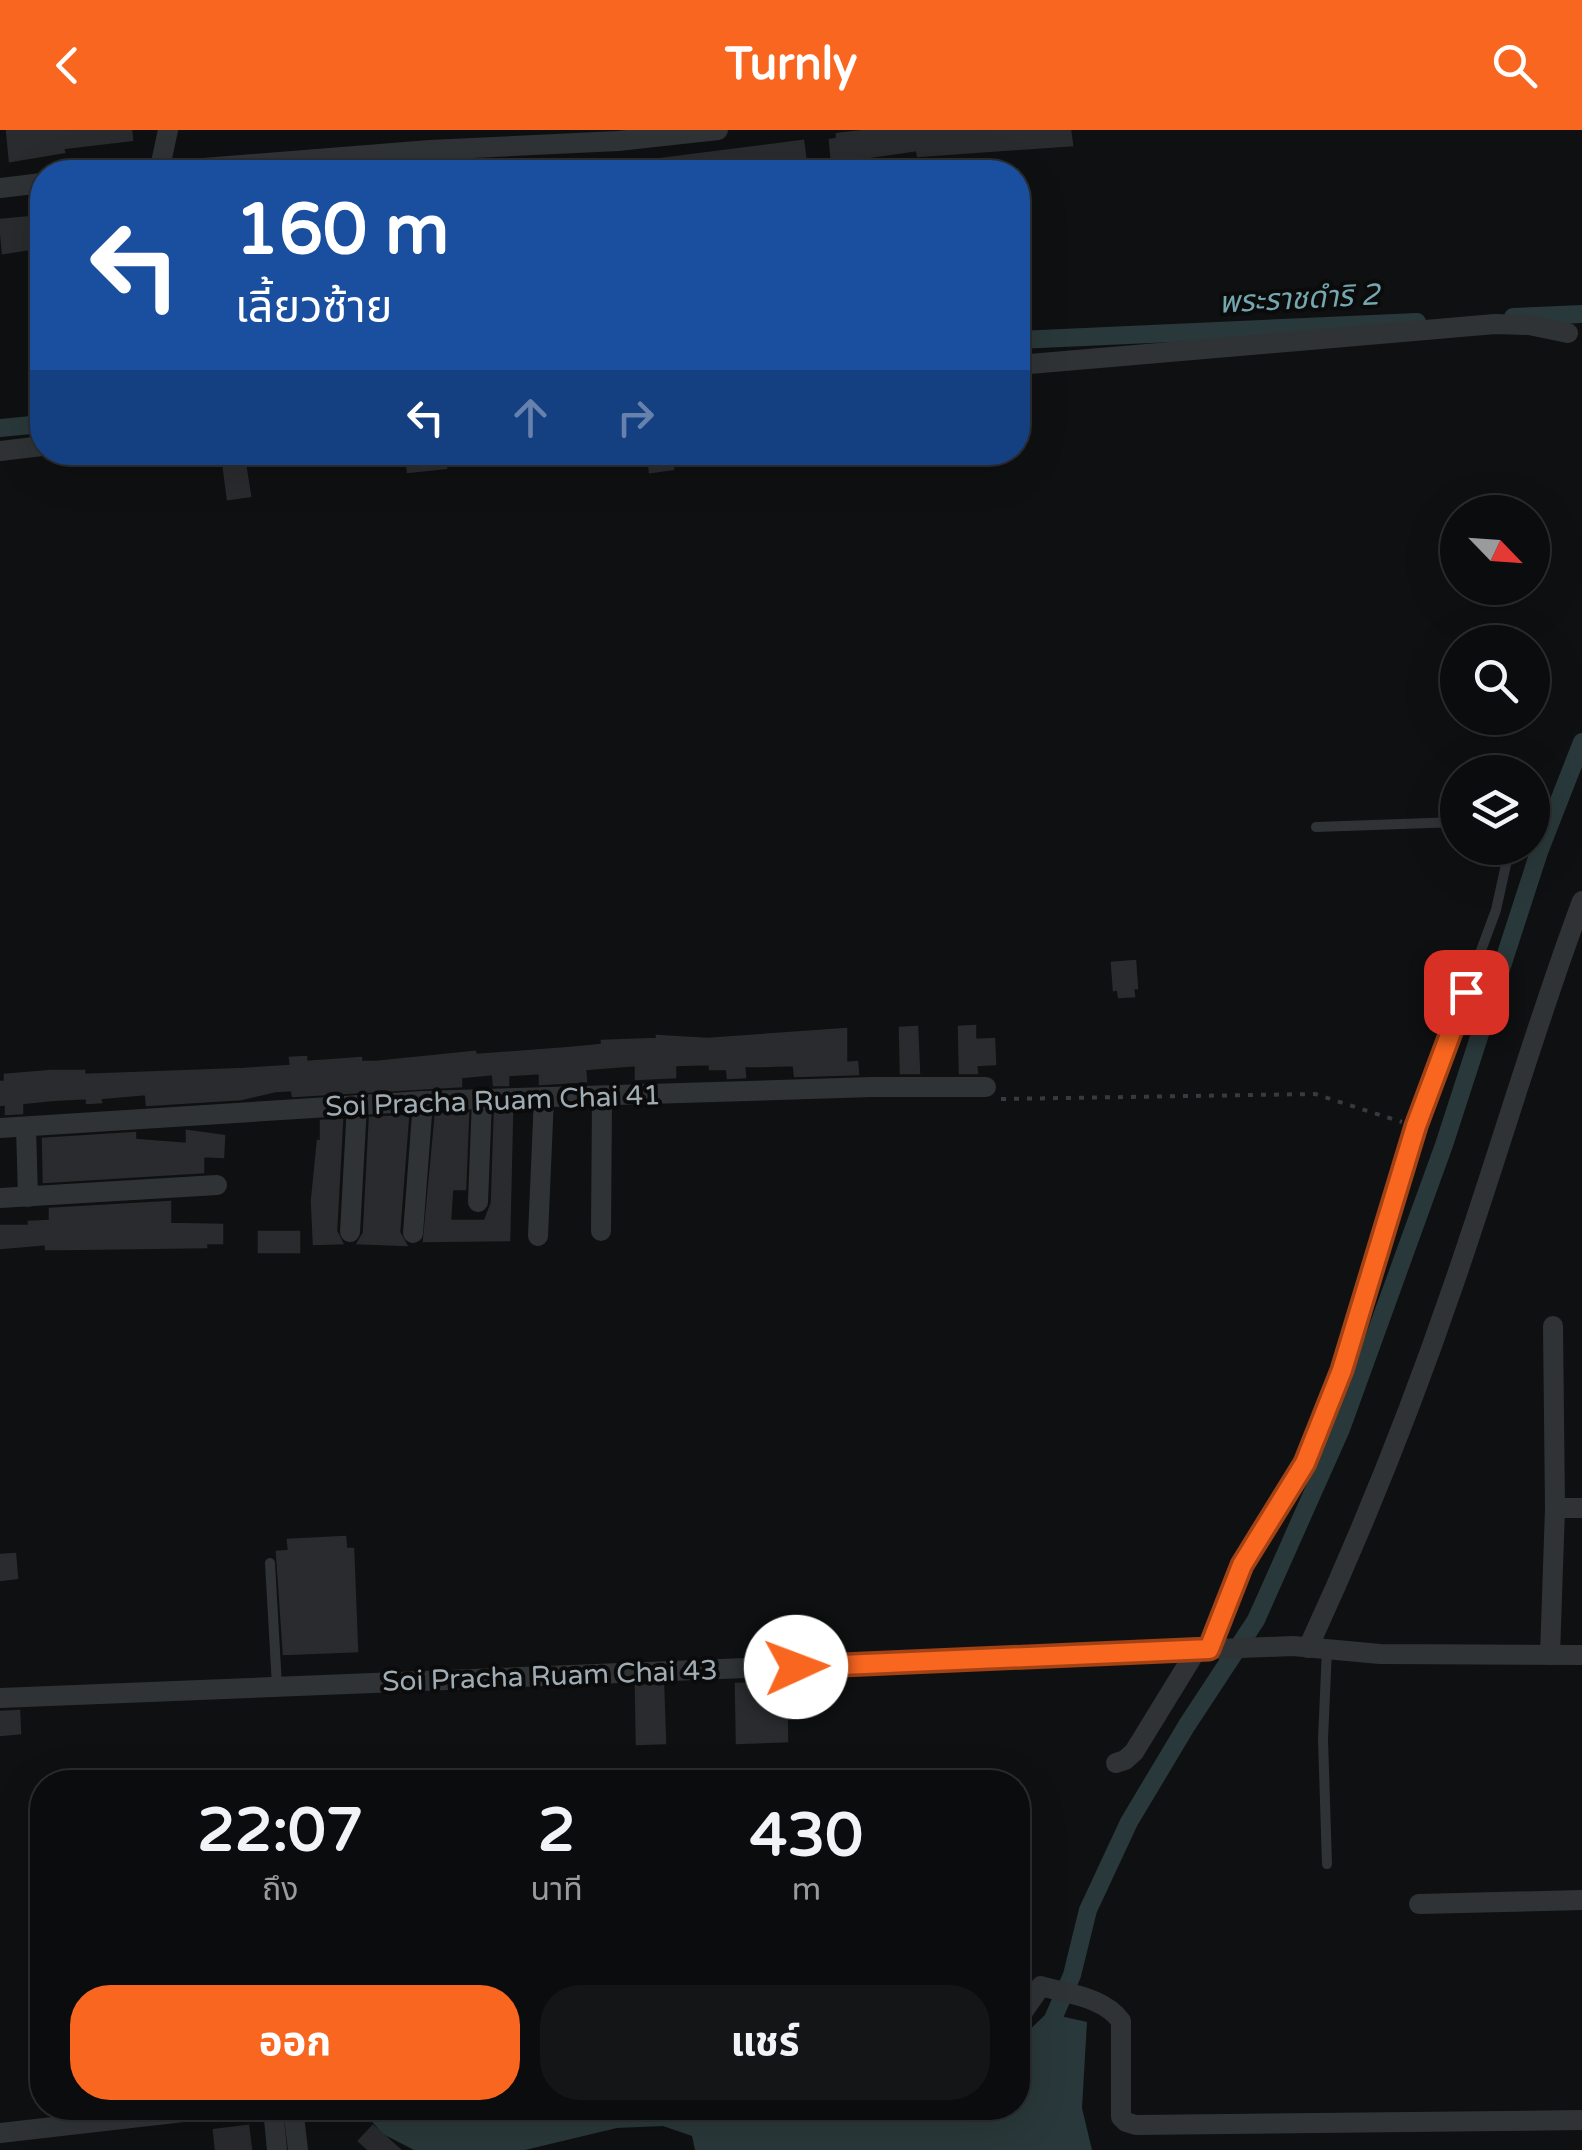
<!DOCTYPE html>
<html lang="th">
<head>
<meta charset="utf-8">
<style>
	body { margin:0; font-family:"Varela Round","Noto Sans Thai",sans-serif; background:#141516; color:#f1f3f6; height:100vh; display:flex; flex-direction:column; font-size:38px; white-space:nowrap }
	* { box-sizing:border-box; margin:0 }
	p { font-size:32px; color:#9a9b9d }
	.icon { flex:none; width:55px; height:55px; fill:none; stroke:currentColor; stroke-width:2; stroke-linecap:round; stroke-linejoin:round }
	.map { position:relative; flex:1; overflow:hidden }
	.panel { position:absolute; left:30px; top:1640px; width:1000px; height:350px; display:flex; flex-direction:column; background:#0b0c0d; border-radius:40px; box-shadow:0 10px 40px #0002,0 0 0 2px #2b2c2e }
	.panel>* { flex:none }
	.top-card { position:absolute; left:30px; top:30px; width:1000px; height:305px; border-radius:40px; box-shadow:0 10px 40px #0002,0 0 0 2px #2b2c2e; background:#1a4fa0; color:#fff; overflow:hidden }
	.needle { width:65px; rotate:115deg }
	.fabs { position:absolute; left:1440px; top:365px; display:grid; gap:20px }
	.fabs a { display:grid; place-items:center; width:110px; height:110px; border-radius:50%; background:#0b0c0d; box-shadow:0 10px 40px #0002,0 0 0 2px #2b2c2e; font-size:50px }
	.pin { position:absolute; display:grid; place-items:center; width:85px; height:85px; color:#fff; margin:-42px; border-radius:20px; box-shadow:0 5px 15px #0006 }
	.me { position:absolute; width:110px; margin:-55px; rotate:88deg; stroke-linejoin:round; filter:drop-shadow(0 0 8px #0008) }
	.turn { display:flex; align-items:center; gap:35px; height:210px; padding:0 40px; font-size:45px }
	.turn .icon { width:130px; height:130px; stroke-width:2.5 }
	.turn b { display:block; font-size:70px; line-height:85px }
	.lanes { display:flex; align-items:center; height:95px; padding:0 40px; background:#0003; justify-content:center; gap:50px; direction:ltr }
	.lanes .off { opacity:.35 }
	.eta { display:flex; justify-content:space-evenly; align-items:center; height:170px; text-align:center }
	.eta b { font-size:60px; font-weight:700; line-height:70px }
	.button { display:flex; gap:20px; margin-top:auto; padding:20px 40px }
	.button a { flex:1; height:115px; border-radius:40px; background:#f96620; color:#fff; font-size:40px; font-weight:700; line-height:115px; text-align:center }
	.button a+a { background:#141516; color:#f1f3f6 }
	header { display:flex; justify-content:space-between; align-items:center; height:130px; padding:0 40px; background:#f96620; color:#fff; font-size:45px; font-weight:700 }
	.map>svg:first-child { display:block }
	.water { fill:#29383a }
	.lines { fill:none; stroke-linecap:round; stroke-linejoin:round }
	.canal { stroke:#29383a; stroke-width:18 }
	.building { fill:#2a2b2e; stroke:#292b2d; stroke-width:2.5 }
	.path { stroke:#363b3d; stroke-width:4; stroke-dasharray:5 8; stroke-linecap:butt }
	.lane { stroke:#303336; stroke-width:10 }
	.street { stroke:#303336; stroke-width:20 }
	.route-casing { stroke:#a24215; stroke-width:25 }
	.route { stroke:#f96620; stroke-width:18 }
	.labels { text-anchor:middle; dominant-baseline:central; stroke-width:8; stroke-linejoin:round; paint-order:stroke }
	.street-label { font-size:28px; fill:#a0acb3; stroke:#0b0b0c }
	.water-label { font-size:30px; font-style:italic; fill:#74a8b0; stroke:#0b0b0c }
</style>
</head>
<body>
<header><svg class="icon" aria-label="back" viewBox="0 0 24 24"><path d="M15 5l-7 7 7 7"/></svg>Turnly<svg class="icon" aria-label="search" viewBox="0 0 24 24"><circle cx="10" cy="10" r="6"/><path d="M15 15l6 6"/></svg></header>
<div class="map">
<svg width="1582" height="2020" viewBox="0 0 1582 2020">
	<rect width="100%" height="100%" fill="#0f1011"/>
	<polygon class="water" points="1047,1883 1087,1892 1082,1978 1092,2020 695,2020 692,2006 663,1996 617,1998 525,2020 414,2020 383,2004 360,1978 1018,1978 1018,1911"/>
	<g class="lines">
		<g class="canal">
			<polyline points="1513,187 1582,184"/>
			<polyline points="1018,210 1417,192"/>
			<polyline points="0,298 42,294"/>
			<polyline points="1046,1905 1072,1845 1088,1780 1129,1692 1187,1595 1256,1490 1341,1299 1444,1015 1539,722 1582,612"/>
		</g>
	</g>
	<g class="building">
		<polygon points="7,0 131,0 132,10 63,18 64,22 10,31"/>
		<polygon points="873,0 1070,0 1072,15 918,26 917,20 832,32 830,10 837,9 837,4"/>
		<polygon points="803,11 806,34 751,42 622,42 621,34"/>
		<polygon points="42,86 42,117 3,123 0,90"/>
		<polygon points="406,322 444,322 446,338 408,342"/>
		<polygon points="648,322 672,322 673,339 650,342"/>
		<polygon points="244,328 250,366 228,369 223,331"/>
		<polygon points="1135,831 1137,858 1133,858 1134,866 1119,867 1118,859 1114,860 1112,833"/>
		<polygon points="975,896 975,910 994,909 995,934 976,935 977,943 960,943 959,897"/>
		<polygon points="917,897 919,943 901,943 900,898"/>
		<polygon points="846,899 846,933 857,932 858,944 795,946 794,935 760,936 744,936 745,947 728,948 727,939 710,939 710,934 675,935 675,947 636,949 636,935 585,939 586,951 573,952 540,954 540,943 525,944 508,945 508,955 494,955 493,944 461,947 461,956 293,966 292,960 275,961 241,969 147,975 146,964 100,968 101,972 87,973 87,968 51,970 22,973 22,983 6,984 6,974 0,975 0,952 5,952 5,945 51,941 84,941 84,945 244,939 291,936 290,928 306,927 306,932 361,928 361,932 376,932 475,922 475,925 490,924 570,918 602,915 602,911 657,909 657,906 708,909"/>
		<polygon points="495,982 512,983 509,1110 424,1111 436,984 468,983 465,1059 452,1059 450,1091 485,1091 492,1073"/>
		<polygon points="408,986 399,1102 406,1115 358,1113 364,1103 370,988"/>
		<polygon points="342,990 336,1101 342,1113 314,1114 312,1071 318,1011 321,1012 321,991"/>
		<polygon points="187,1001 224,1006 223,1027 203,1026 203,1042 44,1052 43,1009 135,1003 135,1010 187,1014"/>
		<polygon points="170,1072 170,1094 222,1095 222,1113 206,1113 206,1117 63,1119 46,1119 46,1114 0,1118 0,1096 29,1096 29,1092 50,1091 50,1079"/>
		<rect x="259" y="1102" width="40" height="20"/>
		<polygon points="345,1407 346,1419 353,1419 357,1521 284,1524 277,1422 289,1421 288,1410"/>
		<polygon points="15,1424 17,1448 0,1450 0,1425"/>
		<polygon points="786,1553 787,1611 737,1613 736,1554"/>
		<polygon points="663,1555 665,1613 637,1614 636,1556"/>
		<polygon points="19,1581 20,1603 0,1605 0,1582"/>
		<polygon points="248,1996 251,2020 216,2020 214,2000"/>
		<polygon points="373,1996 400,2020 369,2020 359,2011"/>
	</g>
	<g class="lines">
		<polyline class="path" points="1001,969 1315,964 1402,992"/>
		<g class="lane">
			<polyline points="1316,697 1458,692"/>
			<polyline points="270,1433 277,1556"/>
			<polyline points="1210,1518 1241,1435 1305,1333 1342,1240 1416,996 1496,780 1507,730 1503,718"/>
			<polyline points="1327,1734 1323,1609 1327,1519"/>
		</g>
		<g class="street">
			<polyline points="154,42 430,20 618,11 718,0"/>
			<polyline points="159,42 168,0"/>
			<polyline points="0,58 42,53"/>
			<polyline points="1018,235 1495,194 1529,195 1568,203"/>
			<polyline points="0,321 42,316"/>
			<polyline points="26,997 28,1067"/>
			<polyline points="0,998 423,971 873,957 986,957"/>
			<polyline points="0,1068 217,1055"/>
			<polyline points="478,1072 482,969"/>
			<polyline points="601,1101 602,966"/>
			<polyline points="350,1102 357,975"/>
			<polyline points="413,1103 423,971"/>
			<polyline points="538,1106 544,967"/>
			<polyline points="1555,1378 1582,1378"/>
			<path d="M1308 1518C1362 1401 1410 1281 1452 1159 1497 1030 1534 899 1582 771"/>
			<polyline points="1550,1525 1555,1378 1553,1196"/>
			<polyline points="0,1568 1293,1516 1380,1524 1582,1525"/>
			<polyline points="1116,1633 1125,1630 1134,1622 1196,1521"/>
			<polyline points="1419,1774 1582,1770"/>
			<path d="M1018 1889 1041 1856C1068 1864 1104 1867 1121 1891V1987L1126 1992 1136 1995 1582 1990"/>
			<polyline points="273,1978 277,2020"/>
			<polyline points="293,1978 298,2020"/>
			<polyline points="0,2003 218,1978"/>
		</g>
	</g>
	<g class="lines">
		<g class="route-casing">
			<polyline id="route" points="796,1537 1209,1519 1242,1435 1305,1333 1342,1240 1416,996 1466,862"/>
		</g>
		<use href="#route" class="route"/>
	</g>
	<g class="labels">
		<g class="street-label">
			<text transform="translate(493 971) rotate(-2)">Soi Pracha Ruam Chai 41</text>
			<text transform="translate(550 1546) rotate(-2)">Soi Pracha Ruam Chai 43</text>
		</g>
		<g class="water-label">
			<text transform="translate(1299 169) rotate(-3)">พระราชดำริ 2</text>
		</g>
	</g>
</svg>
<div class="fabs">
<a><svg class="needle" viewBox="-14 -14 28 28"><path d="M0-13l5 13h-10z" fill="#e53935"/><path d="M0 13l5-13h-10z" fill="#9a9b9d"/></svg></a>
<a><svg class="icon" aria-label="search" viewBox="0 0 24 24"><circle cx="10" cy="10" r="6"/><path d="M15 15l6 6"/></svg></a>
<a><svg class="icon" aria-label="layers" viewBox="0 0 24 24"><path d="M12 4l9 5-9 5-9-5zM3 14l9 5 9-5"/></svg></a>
</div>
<div class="pin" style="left:1466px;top:862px;background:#d93025"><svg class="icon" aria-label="arrive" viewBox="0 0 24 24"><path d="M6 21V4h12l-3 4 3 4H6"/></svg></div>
<svg class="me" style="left:796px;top:1537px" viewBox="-20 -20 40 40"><circle r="19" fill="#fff"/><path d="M0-13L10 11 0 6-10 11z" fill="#f96620"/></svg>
<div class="top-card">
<div class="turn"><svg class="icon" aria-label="left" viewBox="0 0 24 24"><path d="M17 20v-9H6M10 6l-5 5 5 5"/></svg><div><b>160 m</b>เลี้ยวซ้าย</div></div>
<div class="lanes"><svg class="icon" aria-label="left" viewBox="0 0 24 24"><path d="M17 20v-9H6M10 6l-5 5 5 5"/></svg><svg class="icon off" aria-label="ahead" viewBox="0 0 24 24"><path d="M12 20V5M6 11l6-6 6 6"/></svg><svg class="icon off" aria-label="right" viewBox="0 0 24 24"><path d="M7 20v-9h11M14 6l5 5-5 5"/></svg></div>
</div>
<section class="panel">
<div class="eta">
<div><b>22:07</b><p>ถึง</p></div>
<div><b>2</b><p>นาที</p></div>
<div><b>430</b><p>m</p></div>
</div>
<div class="button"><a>ออก</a><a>แชร์</a></div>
</section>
</div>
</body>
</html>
